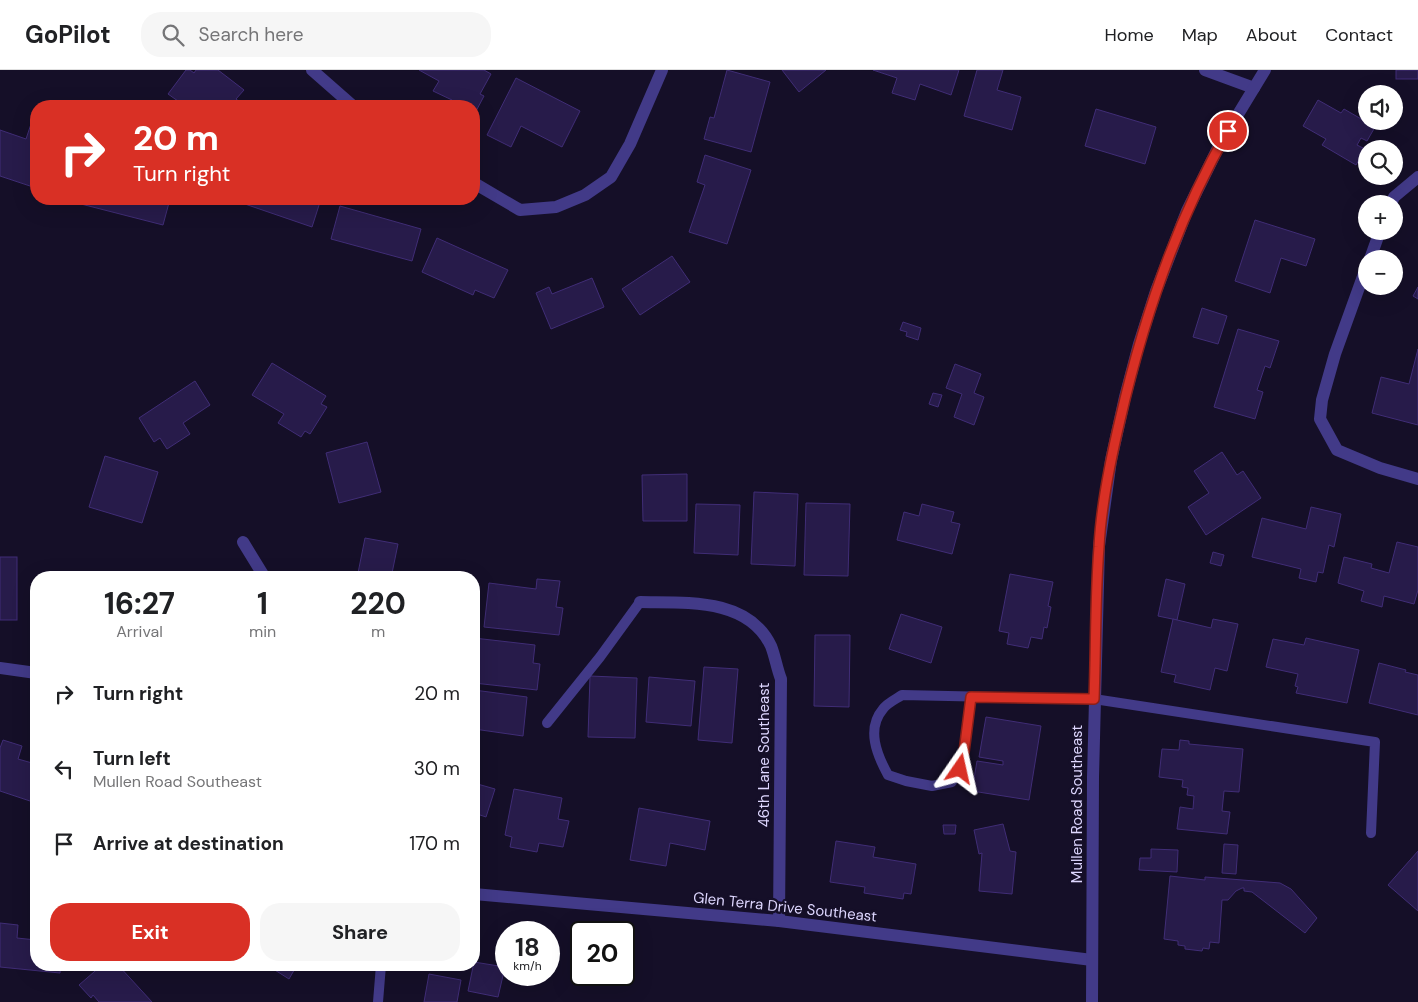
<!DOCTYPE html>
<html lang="en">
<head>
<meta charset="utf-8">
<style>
	body { margin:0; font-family:"DM Sans",sans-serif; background:#f6f6f6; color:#202124; height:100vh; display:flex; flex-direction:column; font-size:19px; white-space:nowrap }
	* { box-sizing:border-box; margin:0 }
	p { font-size:16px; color:#757577 }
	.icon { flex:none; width:28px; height:28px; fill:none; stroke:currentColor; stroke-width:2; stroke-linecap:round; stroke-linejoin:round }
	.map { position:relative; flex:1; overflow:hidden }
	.side { position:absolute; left:30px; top:501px; width:450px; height:400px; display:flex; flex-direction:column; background:#fff; border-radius:20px; box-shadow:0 5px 20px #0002 }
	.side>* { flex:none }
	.guide { position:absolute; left:30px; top:30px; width:450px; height:105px; border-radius:20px; box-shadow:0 5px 20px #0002; background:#d93025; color:#fff; overflow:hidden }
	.fabs { position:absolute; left:1358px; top:15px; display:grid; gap:10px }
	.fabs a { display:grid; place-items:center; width:45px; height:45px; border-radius:50%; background:#fff; box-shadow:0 5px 20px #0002; font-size:25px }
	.speed { position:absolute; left:495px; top:851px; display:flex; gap:10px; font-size:25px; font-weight:700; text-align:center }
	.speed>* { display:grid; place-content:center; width:65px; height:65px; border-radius:50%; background:#fff; box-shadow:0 5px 20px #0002; line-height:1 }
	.speed small { font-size:12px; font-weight:400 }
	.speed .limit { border:2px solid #111; border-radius:8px; background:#fff; color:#111 }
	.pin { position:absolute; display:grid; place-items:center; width:42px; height:42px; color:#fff; margin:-21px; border:2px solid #fff; border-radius:50%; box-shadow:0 1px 5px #0007 }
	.me { position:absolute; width:55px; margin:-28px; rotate:11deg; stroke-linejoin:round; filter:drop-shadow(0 0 4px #0008) }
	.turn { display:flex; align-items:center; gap:18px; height:105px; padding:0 20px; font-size:22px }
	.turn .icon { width:65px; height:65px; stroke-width:2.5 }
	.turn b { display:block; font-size:35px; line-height:42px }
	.eta { display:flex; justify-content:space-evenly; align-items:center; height:85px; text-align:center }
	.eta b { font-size:30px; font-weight:700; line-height:35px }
	.action { display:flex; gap:10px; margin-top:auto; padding:10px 20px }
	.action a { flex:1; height:58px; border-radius:20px; background:#d93025; color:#fff; font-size:20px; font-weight:700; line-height:58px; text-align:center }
	.action a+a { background:#f6f6f6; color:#202124 }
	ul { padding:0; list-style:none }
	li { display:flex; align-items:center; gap:15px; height:75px; padding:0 20px }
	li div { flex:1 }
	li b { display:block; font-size:19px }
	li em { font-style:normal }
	header { display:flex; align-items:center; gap:30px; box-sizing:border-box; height:70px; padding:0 25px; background:#fff; border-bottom:1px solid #e0e0e0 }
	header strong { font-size:24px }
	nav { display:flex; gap:28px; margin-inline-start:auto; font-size:18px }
	.search { width:350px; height:45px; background:#f6f6f6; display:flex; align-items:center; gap:12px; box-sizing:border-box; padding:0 18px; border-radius:20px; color:#757577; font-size:19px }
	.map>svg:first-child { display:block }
	.building { fill:#271b4a; stroke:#402d76 }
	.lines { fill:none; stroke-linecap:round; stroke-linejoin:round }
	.service { stroke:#423a88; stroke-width:10 }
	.minor { stroke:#423a88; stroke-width:12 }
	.tertiary { stroke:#423a88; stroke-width:12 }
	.route-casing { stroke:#8d1f18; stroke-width:12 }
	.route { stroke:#d93025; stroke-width:9 }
	.labels { text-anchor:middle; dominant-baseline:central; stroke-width:5; stroke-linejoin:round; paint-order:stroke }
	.street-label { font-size:15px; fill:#ded7ff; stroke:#150f28 }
</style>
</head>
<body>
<header>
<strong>GoPilot</strong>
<div class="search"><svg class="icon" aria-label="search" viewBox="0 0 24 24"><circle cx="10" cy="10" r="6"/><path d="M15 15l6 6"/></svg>Search here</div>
<nav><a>Home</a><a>Map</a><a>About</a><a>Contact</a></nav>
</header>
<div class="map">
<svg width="1418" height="932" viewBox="0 0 1418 932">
	<rect width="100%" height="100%" fill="#150f28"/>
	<g class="building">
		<polygon points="186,0 190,0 194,3 196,0 218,0 244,20 236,29 245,36 196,36 190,32 185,36 168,24"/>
		<polygon points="419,0 484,0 491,4 480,24 484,26 474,45 474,36 449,36 452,30 433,21 439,11"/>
		<polygon points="727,0 770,12 751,82 704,69 710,47 714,48"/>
		<polygon points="782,0 826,0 799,22"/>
		<polygon points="873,0 959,0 951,25 920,14 915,30 892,23 897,8"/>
		<polygon points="977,0 1003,0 997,20 1021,27 1012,60 964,46"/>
		<rect x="1396" y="0" width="22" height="9"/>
		<polygon points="516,8 580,41 562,77 521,56 511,77 487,65"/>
		<polygon points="1318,30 1341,43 1344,39 1375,57 1367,71 1361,68 1357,75 1365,79 1356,95 1322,75 1326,69 1303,56"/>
		<polygon points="1096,39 1156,57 1145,94 1085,76"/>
		<polygon points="31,54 36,56 36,118 0,106 0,60 26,69"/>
		<polygon points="705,85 751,100 727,174 689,162 705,115 697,112"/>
		<polygon points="82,129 170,129 163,155 81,134"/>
		<polygon points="240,129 321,129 312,157 239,132"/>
		<polygon points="340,136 421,159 412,191 331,169"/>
		<polygon points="1255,150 1315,169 1306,196 1281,188 1270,223 1235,211"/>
		<polygon points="437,168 508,200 494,228 475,220 473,225 422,202"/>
		<polygon points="672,186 690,212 640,245 622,219"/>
		<polygon points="592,208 604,237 551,259 536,223 549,217 552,224"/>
		<polygon points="1418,217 1418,229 1413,226"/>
		<polygon points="1202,238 1227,246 1218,274 1193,267"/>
		<polygon points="903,252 921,258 918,270 906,266 907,262 900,260"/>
		<polygon points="1238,259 1279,271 1270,298 1265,296 1257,320 1263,322 1255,349 1214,337"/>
		<polygon points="1418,279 1418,355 1372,343 1381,307 1409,314"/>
		<polygon points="272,293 326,326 321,334 327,337 310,364 305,361 301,367 278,353 284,344 252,325"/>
		<polygon points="955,294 981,304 974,323 984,327 974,355 954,347 962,324 946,318"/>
		<polygon points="195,311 210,335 183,353 190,364 167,379 160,368 154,372 139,348"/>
		<polygon points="933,323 942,325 938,337 929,334"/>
		<polygon points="367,372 381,422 339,433 326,383"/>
		<polygon points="1222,382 1237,405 1243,401 1261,428 1206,465 1188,437 1209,423 1194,401"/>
		<polygon points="105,386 158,402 142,453 89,437"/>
		<polygon points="687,404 687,451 643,451 642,405"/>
		<polygon points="754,422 798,424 795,496 751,494"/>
		<polygon points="806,433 850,434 848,506 804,505"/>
		<polygon points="696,434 740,435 738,485 694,483"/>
		<polygon points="922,434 954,442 951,452 960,454 952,484 897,470 904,442 919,446"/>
		<polygon points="1311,437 1341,444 1334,477 1329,475 1323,503 1318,502 1316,512 1299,508 1301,499 1252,487 1262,448 1306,459"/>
		<polygon points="365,468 398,474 391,508 357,508"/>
		<polygon points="1397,472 1418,477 1418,520 1414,534 1384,526 1382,537 1361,531 1364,521 1338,513 1344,487 1372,494 1371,498 1389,503"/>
		<polygon points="1213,482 1224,485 1221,496 1210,493"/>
		<rect x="0" y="487" width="17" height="63"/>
		<polygon points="1010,504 1053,512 1048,536 1051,537 1047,558 1044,557 1042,569 1031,567 1028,578 1007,574 1009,563 999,561"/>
		<polygon points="537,509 560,511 556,537 563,538 559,565 484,557 489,513 536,519"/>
		<polygon points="1166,509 1185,514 1177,550 1158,546"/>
		<polygon points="901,544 942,557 931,593 889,579"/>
		<polygon points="1173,549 1211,558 1213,549 1238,554 1227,601 1215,598 1210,620 1174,612 1176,605 1161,602"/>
		<polygon points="815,565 850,565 849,637 814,636"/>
		<polygon points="474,568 535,575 533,593 540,594 537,620 474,613"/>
		<polygon points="1306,568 1359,580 1347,633 1296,623 1298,617 1295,616 1298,604 1266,597 1273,569 1304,575"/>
		<polygon points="1379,593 1406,600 1405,602 1418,605 1418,645 1369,633"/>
		<polygon points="704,597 738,599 732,673 698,670"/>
		<polygon points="590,606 637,608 635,668 588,667"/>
		<polygon points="649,607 695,611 691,656 646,652"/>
		<polygon points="474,620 527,627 523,666 474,659"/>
		<polygon points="986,647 1041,656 1029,730 972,721 977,691 1003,695 1003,691 979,687"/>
		<polygon points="3,670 22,676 18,689 32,693 36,683 36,733 0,721 0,678"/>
		<polygon points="1180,670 1189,671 1189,674 1243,679 1239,722 1224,721 1222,741 1230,742 1227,764 1177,759 1180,737 1193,739 1194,726 1187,725 1188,718 1182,717 1183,710 1159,707 1162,679 1179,680"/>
		<polygon points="474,713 495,719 486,747 474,743"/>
		<polygon points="514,719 562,728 558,749 569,751 563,777 539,773 537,782 510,777 512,767 505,765"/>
		<polygon points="639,738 710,751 705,780 670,773 666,796 630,790"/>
		<polygon points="1003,754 1010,781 1016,782 1012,824 979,821 982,783 979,784 974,760"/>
		<polygon points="943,755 956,755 955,764 944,764"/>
		<polygon points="836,771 875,777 873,787 916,794 911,824 904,823 903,829 864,823 865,817 830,812"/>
		<polygon points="1224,774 1238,775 1236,804 1222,803"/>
		<polygon points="1151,779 1178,780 1177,802 1139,800 1140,788 1151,788"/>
		<polygon points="1418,781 1418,841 1388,815"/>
		<polygon points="1170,806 1205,810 1205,807 1280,813 1291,819 1317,848 1305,863 1252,822 1244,821 1244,818 1242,818 1236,821 1228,830 1222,830 1219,873 1210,872 1209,879 1203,878 1202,881 1185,879 1185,876 1178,875 1178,871 1164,869"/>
		<polygon points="0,853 18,855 17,868 36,870 36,895 61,895 60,903 0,897"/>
		<polygon points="474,892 505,897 498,927 468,921"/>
		<polygon points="102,895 118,895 152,932 99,932 93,925 91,928 79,915"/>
		<polygon points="267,895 297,895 289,909"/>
		<polygon points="429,904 461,910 457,932 424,932"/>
	</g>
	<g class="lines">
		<g class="service">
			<path d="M971 627 964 682 960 699 952 712 932 716 906 711 888 705C877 685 866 659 883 639 887 633 896 629 902 625L1094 629 1375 672 1371 763"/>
			<polyline points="547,653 600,587 640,532"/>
			<polyline points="378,932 381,895"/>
		</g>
		<g class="minor">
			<polyline points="312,0 353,36"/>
			<polyline points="1205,0 1254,18"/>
			<polyline points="474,113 520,140 556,137 585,125 611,107 630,74 662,0"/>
			<polyline points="1391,134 1394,127 1418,107"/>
			<polyline points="1370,189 1380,161"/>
			<polyline points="1366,198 1335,284 1322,330 1320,349 1337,380 1380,398 1418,409"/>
			<polyline points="243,472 265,508"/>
			<path d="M640 532C684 533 748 527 771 576 775 586 777 599 781 609L779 851"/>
			<polyline points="0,598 36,603"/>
			<polyline points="474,824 779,851 1092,890"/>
		</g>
		<polyline class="tertiary" points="1092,932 1093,707 1099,476 1111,390 1125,327 1139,274 1156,221 1187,141 1220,74 1265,0"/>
	</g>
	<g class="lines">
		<g class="route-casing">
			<path id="route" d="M960 699 964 682 971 627 1094 629C1096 578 1095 528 1099 477 1101 435 1110 392 1120 350 1143 250 1176 151 1228 61"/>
		</g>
		<use href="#route" class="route"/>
	</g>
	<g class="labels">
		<g class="street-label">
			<text transform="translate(764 685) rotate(-90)">46th Lane Southeast</text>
			<text transform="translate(1077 734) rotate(-90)">Mullen Road Southeast</text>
			<text transform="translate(785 837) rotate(6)">Glen Terra Drive Southeast</text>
		</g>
	</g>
</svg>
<div class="fabs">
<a><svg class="icon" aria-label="sound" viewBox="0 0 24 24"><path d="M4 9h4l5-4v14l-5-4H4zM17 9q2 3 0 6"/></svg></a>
<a><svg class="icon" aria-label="search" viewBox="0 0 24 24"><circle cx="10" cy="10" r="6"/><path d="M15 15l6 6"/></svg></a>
<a>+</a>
<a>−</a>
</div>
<div class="speed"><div>18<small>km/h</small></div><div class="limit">20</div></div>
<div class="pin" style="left:1228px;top:61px;background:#d93025"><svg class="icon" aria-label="arrive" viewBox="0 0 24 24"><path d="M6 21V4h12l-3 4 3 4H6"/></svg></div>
<svg class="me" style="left:960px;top:699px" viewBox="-20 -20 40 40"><path d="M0-17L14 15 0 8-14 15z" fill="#d93025" stroke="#fff" stroke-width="4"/></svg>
<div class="guide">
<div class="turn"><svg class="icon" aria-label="right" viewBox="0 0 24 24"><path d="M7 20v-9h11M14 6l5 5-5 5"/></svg><div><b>20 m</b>Turn right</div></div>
</div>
<section class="side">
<div class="eta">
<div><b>16:27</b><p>Arrival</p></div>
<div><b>1</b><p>min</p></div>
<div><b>220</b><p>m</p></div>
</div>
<ul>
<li><svg class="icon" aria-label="right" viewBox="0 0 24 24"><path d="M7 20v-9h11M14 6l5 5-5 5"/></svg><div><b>Turn right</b></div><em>20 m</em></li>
<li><svg class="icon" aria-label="left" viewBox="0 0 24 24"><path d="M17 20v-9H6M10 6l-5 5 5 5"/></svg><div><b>Turn left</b><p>Mullen Road Southeast</p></div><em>30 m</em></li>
<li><svg class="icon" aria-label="arrive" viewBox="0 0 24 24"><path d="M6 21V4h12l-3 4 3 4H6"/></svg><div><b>Arrive at destination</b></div><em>170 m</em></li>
</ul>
<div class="action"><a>Exit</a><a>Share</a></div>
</section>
</div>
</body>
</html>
